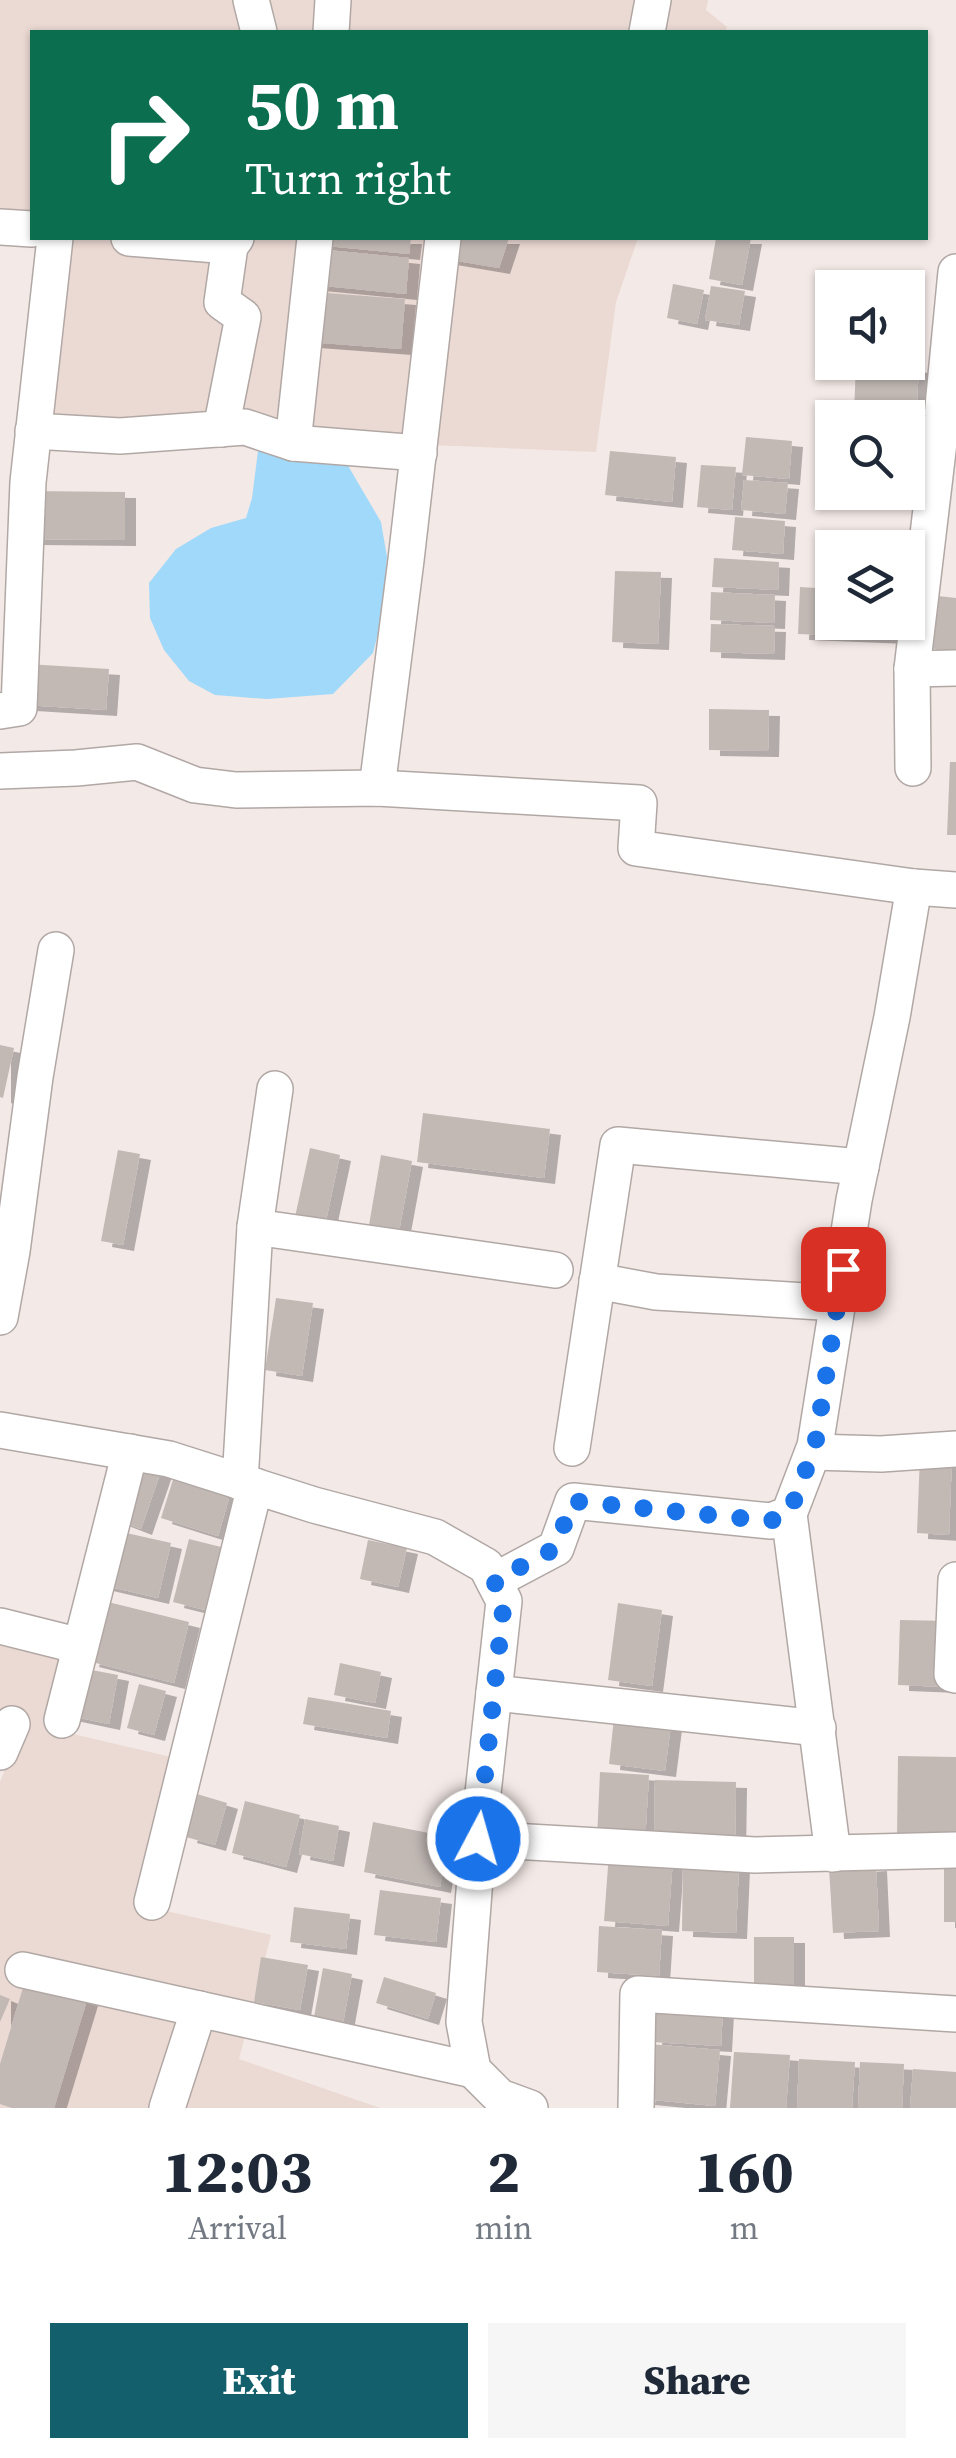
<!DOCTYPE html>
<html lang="en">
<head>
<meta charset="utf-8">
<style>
	body { margin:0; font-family:"Source Serif 4",serif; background:#f6f6f7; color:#1f2937; height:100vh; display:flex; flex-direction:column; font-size:38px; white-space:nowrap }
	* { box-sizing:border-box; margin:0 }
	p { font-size:32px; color:#747a83 }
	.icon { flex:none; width:55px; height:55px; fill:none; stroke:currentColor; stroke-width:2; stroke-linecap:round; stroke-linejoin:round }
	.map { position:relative; height:2108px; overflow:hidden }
	.sheet { display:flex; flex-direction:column; background:#fff; flex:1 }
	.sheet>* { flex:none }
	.top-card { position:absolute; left:30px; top:30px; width:898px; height:210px; border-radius:0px; box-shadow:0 2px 8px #0004; background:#0b6e4f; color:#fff; overflow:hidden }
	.fabs { position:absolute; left:815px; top:270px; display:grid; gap:20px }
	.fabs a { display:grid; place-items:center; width:110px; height:110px; border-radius:0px; background:#fff; box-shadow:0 2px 8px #0004; font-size:50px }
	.pin { position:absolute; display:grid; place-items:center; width:85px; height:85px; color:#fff; margin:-42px; border-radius:20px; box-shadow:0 5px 15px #0006 }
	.me { position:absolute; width:110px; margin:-55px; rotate:6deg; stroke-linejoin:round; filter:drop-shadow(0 0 8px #0008) }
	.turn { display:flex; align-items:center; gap:35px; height:210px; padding:0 50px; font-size:45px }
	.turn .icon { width:130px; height:130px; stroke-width:2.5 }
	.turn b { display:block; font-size:70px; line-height:85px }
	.eta { display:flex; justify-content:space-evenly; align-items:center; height:170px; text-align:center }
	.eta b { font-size:60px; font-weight:800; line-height:70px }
	.action { display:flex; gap:20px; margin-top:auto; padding:20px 50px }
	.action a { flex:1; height:115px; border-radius:0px; background:#13606c; color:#fff; font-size:40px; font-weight:800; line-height:115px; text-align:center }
	.action a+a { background:#f6f6f7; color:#1f2937 }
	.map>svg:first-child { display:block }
	.built { fill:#ebd9d3 }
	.water { fill:#a1d9fa }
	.building { fill:#c2b9b5; filter:url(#shadow) }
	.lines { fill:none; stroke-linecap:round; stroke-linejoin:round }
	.minor-casing { stroke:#b1a8a5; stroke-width:38 }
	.minor { stroke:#fff; stroke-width:35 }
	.route { stroke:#1a73e8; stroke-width:18; stroke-dasharray:0 32.4 }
</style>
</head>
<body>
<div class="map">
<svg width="956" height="2108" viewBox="0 0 956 2108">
	<defs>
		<filter id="shadow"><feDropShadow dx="11" dy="6" stdDeviation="0" flood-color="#0004"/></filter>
	</defs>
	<rect width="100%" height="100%" fill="#f3e9e6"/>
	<g class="built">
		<polygon points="0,0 708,0 706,10 727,27 725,32 32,32 32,221 0,219"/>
		<polygon points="68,238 638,238 616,302 596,452 313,440 47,425"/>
		<polygon points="0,1635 73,1650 56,1730 171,1757 149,1907 271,1935 239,2059 380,2108 0,2108 0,1782 23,1726 0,1719"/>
	</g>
	<polygon class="water" points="302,448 347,464 381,522 387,557 381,622 373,653 333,694 267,699 215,695 189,681 164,650 150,618 149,583 176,549 211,528 246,518 252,498 258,451"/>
	<g class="building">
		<polygon points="317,238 411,238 409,254 317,245"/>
		<polygon points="444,238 509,238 499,268 440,258"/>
		<polygon points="716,238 751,238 742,285 709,279"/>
		<polygon points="317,249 409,258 406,294 314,285"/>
		<polygon points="673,284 704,290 697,324 667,318"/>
		<polygon points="711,286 745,291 739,325 705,320"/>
		<polygon points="313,292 405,299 401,349 309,342"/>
		<polygon points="856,363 919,367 916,418 854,414"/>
		<polygon points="746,437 792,441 789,479 742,475"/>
		<polygon points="610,451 676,457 672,502 605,495"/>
		<polygon points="701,465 736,467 732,510 697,507"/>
		<polygon points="744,480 788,483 785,514 741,510"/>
		<polygon points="31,491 125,492 125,540 31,539"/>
		<polygon points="735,517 785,521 783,554 732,550"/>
		<polygon points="834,531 904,535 903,548 833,548"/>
		<polygon points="714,558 779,562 778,590 712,587"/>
		<polygon points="615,571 661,572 658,644 612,642"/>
		<polygon points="800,587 832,589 832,622 898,622 897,638 798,634"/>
		<polygon points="711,592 775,595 774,623 710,620"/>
		<polygon points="929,595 956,598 956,651 924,648"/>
		<polygon points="711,624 775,626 774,654 710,652"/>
		<polygon points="27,664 109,669 106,710 25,705"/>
		<polygon points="709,709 769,710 768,751 709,750"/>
		<polygon points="950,762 956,762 956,835 947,835"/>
		<polygon points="0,1045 14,1048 3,1098 0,1097"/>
		<polygon points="423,1113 550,1129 544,1178 417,1162"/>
		<polygon points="310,1148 340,1155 325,1225 295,1217"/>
		<polygon points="118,1150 140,1154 123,1245 101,1241"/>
		<polygon points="381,1155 412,1161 398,1237 368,1231"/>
		<polygon points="276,1298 313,1303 302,1376 265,1370"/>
		<polygon points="920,1455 952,1456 949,1535 917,1533"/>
		<polygon points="136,1462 161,1471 141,1529 115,1519"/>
		<polygon points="176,1470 232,1488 218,1536 161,1518"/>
		<polygon points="113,1530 171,1543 158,1598 102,1585"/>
		<polygon points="189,1539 221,1547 205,1610 173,1602"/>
		<polygon points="368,1540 407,1548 398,1587 360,1579"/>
		<polygon points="104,1601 189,1622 174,1683 88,1661"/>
		<polygon points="618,1603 662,1610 652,1686 608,1680"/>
		<polygon points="900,1620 950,1621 947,1687 898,1685"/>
		<polygon points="340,1663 381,1672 375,1703 334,1695"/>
		<polygon points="76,1667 118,1675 109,1724 66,1715"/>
		<polygon points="139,1684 166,1691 154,1735 127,1728"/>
		<polygon points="308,1697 391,1711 387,1738 303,1724"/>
		<polygon points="614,1718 671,1724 665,1771 609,1764"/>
		<polygon points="898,1756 956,1757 956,1840 897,1840"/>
		<polygon points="600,1772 649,1775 645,1842 597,1839"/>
		<polygon points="655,1780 736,1782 735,1849 654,1847"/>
		<polygon points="197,1794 227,1803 215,1845 186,1837"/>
		<polygon points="245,1801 300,1815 286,1867 232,1853"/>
		<polygon points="305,1819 339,1826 333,1861 299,1854"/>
		<polygon points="373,1822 449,1837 440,1887 364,1872"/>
		<polygon points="609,1853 673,1858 668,1926 604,1921"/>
		<rect x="944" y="1861" width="12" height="61"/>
		<polygon points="683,1863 739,1864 736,1933 682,1931"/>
		<polygon points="876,1865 879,1931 833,1933 829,1868"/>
		<polygon points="380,1890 441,1898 436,1942 374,1935"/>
		<polygon points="294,1907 350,1914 346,1949 290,1942"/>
		<polygon points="599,1926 662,1930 659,1976 597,1972"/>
		<rect x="754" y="1937" width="40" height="48"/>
		<polygon points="261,1957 308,1965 300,2010 254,2002"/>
		<polygon points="323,1968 352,1974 343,2023 314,2017"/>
		<polygon points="384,1977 436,1993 428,2019 376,2003"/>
		<polygon points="25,1981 87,2000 54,2108 12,2108 0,2104 0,2064"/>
		<polygon points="0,1995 10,1999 0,2022"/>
		<polygon points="653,2004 723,2008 721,2046 651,2042"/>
		<polygon points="649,2044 720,2050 715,2106 644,2099"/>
		<polygon points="734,2052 790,2055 786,2108 730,2108"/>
		<polygon points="799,2059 855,2062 852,2108 797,2108"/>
		<polygon points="860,2062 904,2064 902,2108 858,2108"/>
		<polygon points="913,2069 956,2072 956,2108 910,2108"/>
	</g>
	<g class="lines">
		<g class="minor-casing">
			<g id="minor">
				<polyline points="251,0 259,32"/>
				<polyline points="331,32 333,0"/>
				<polyline points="647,32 653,0"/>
				<polyline points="0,227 32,229"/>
				<polyline points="129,238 230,246"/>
				<polyline points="221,429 243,317 222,302 230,246 236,238"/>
				<polyline points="33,431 120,436 245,427 293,443 419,453"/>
				<polyline points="293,443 315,238"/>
				<polyline points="912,669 956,668"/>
				<polyline points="0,711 19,708 28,482 55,238"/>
				<polyline points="913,768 912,669 942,417 956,272"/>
				<polyline points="0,771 76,768 137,762 195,785 236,790 377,788 639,803 636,848 914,887 956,890"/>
				<polyline points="377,788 406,560 443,238"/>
				<polyline points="255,1227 555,1270"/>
				<polyline points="597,1281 656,1292 838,1303"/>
				<polyline points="0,1317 12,1251 35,1077 56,950"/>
				<polyline points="0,1430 169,1459 314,1505 435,1537 486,1566 504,1601 478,1839 464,2022 473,2070 500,2097 530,2108"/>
				<polyline points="572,1448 618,1145 861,1167"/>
				<polyline points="813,1452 881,1454 956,1449"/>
				<polyline points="240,1482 255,1227 275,1089"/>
				<polyline points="789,1514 833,1854"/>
				<polyline points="956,1580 952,1674 956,1675"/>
				<polyline points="494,1581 556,1548 573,1501 771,1521 789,1514 815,1446 854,1200 892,1017 914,887"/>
				<polyline points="0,1626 80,1646"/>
				<polyline points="494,1693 818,1728"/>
				<polyline points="62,1720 130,1452"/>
				<polyline points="0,1752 12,1724"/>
				<polyline points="478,1839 755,1855 956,1850"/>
				<polyline points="152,1902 255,1486"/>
				<polyline points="23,1970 473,2070"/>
				<polyline points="167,2108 199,2009"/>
				<polyline points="636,2108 638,1994 956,2014"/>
			</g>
		</g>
		<use href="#minor" class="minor"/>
	</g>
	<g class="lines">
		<polyline class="route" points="478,1839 504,1601 494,1581 556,1548 572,1501 770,1521 789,1514 815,1446 843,1269"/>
	</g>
</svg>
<div class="fabs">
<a><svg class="icon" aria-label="sound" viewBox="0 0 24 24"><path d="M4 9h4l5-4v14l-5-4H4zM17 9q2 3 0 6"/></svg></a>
<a><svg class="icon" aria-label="search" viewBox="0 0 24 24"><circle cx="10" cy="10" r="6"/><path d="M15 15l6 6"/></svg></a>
<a><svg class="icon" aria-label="layers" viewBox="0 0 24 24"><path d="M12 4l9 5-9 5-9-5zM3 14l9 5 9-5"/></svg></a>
</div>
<div class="pin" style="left:843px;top:1269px;background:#d93025"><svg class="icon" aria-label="arrive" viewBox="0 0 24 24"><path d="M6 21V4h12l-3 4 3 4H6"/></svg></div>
<svg class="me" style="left:478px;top:1839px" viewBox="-20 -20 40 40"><circle r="17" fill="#1a73e8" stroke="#fff" stroke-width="3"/><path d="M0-11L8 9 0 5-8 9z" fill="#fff"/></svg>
<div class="top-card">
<div class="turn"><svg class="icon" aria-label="right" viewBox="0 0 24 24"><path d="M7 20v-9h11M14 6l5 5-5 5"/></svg><div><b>50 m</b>Turn right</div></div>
</div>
</div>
<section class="sheet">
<div class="eta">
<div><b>12:03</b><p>Arrival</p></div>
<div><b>2</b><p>min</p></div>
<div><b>160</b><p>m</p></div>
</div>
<div class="action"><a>Exit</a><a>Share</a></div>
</section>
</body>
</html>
